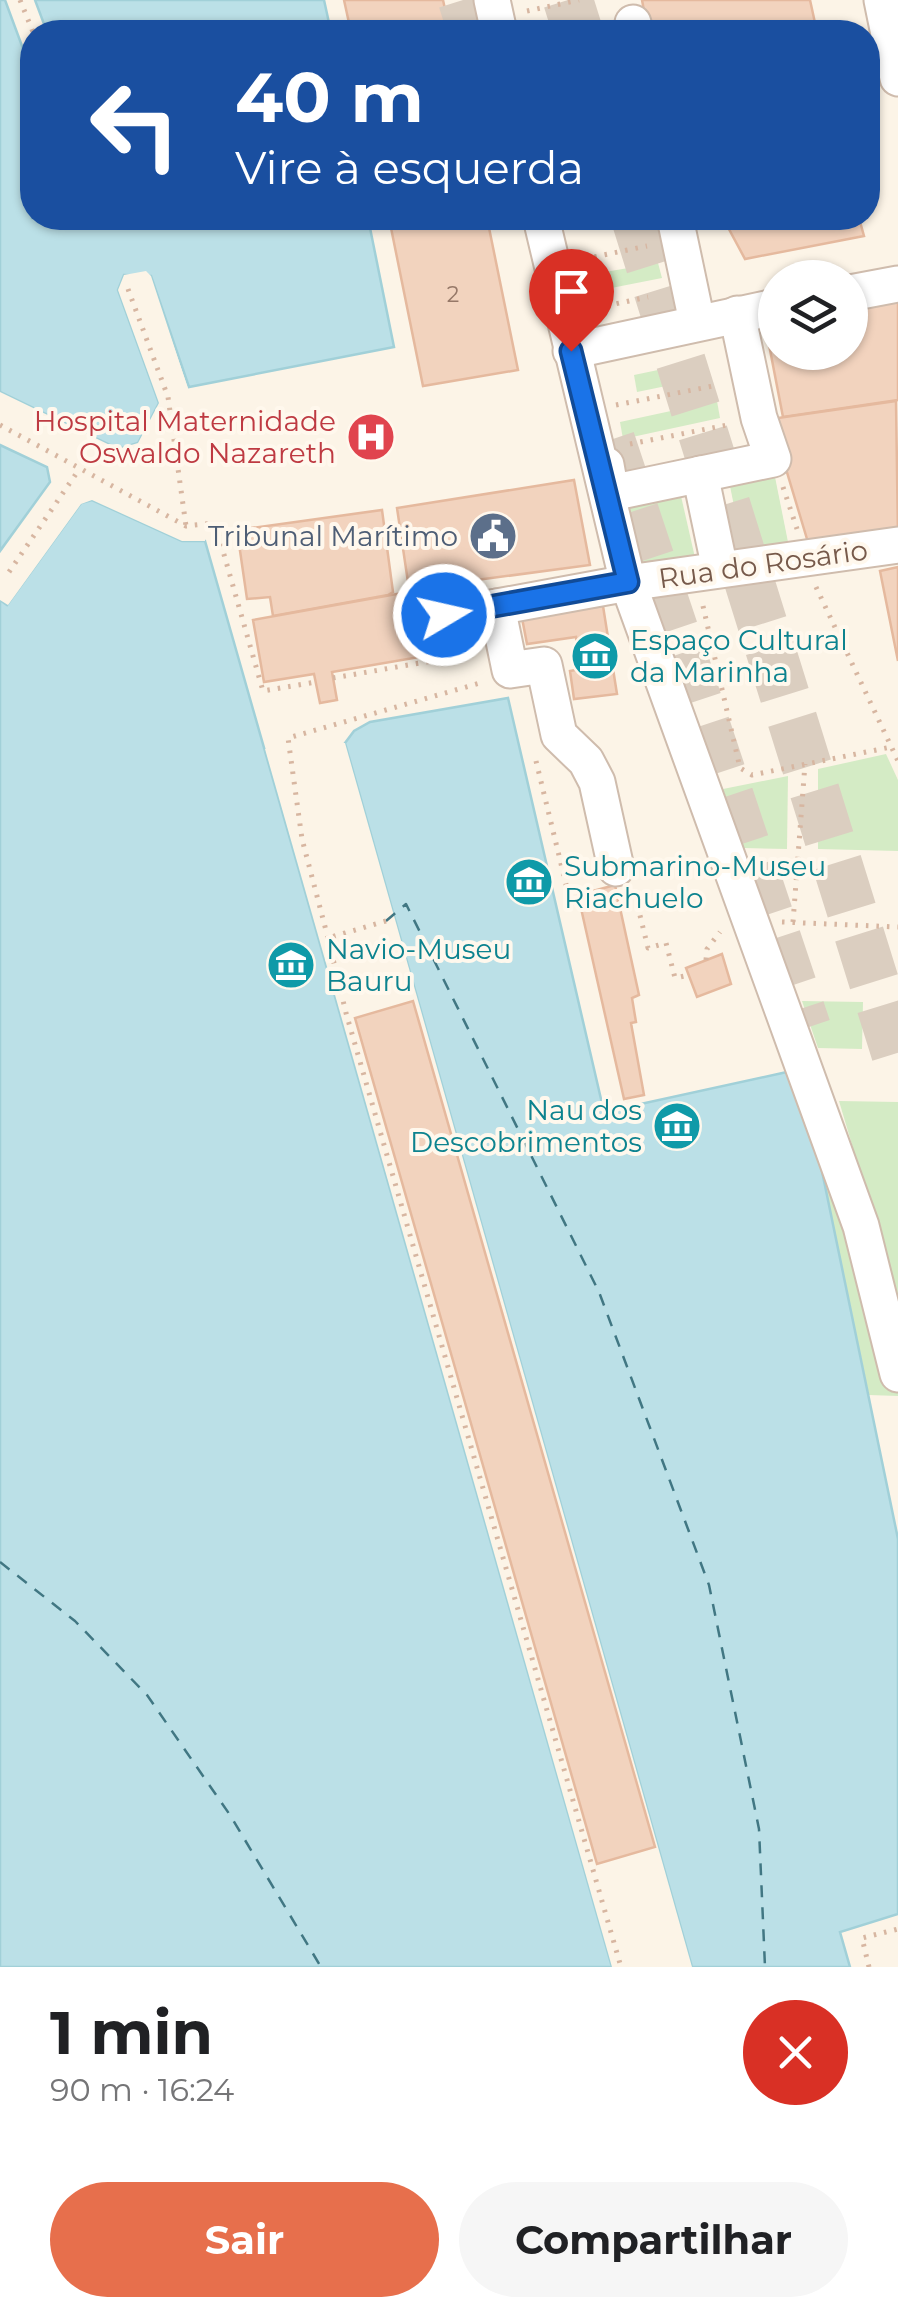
<!DOCTYPE html>
<html lang="pt">
<head>
<meta charset="utf-8">
<style>
	body { margin:0; font-family:Montserrat,sans-serif; background:#f6f6f6; color:#202124; height:100vh; display:flex; flex-direction:column; font-size:38px; white-space:nowrap }
	* { box-sizing:border-box; margin:0 }
	p { font-size:32px; color:#757577 }
	.icon { flex:none; width:55px; height:55px; fill:none; stroke:currentColor; stroke-width:2; stroke-linecap:round; stroke-linejoin:round }
	.map { position:relative; height:1967px; overflow:hidden }
	.side { display:flex; flex-direction:column; background:#fff; flex:1 }
	.side>* { flex:none }
	.hud { position:absolute; left:20px; top:20px; width:860px; height:210px; border-radius:40px; box-shadow:0 2px 8px #0004; background:#1a4fa0; color:#fff; overflow:hidden }
	.tools { position:absolute; left:758px; top:260px; display:grid; gap:20px }
	.tools a { display:grid; place-items:center; width:110px; height:110px; border-radius:50%; background:#fff; box-shadow:0 2px 8px #0004; font-size:50px }
	.pin { position:absolute; display:grid; place-items:center; width:85px; height:85px; color:#fff; margin:-102px -42px; border-radius:50% 50% 50% 0; rotate:-45deg; box-shadow:0 0 10px #0007 }
	.pin .icon { rotate:45deg }
	.me { position:absolute; width:110px; margin:-55px; rotate:81deg; stroke-linejoin:round; filter:drop-shadow(0 0 8px #0008) }
	.turn { display:flex; align-items:center; gap:35px; height:210px; padding:0 50px; font-size:45px }
	.turn .icon { width:130px; height:130px; stroke-width:2.5 }
	.turn b { display:block; font-size:70px; line-height:85px }
	.round { display:grid; place-items:center; flex:none; width:105px; height:105px; border-radius:52px; background:#f6f6f6 }
	.summary { display:flex; align-items:center; justify-content:space-between; height:170px; padding:0 50px }
	h1 { font-size:60px; font-weight:700; line-height:75px }
	.button { display:flex; gap:20px; margin-top:auto; padding:20px 50px }
	.button a { flex:1; height:115px; border-radius:60px; background:#e76f4c; color:#fff; font-size:40px; font-weight:700; line-height:115px; text-align:center }
	.button a+a { background:#f6f6f6; color:#202124 }
	.map>svg:first-child { display:block }
	.green { fill:#d4ebc5 }
	.water { fill:#bbe0e7; stroke:#a1d0d8; stroke-width:2.5 }
	.pier { fill:#fcf4e7 }
	.lines { fill:none; stroke-linecap:round; stroke-linejoin:round }
	.ferry { stroke:#417783; stroke-width:2.5; stroke-dasharray:12 10; stroke-linecap:butt }
	.building { fill:#f2d3be; stroke:#e5b99e; stroke-width:2.5 }
	.highway-tunnel { stroke:#dbcec0; stroke-width:50; stroke-dasharray:50 25; stroke-linecap:butt }
	.minor-casing { stroke:#cfbcad; stroke-width:39 }
	.path { stroke:#d7b6a1; stroke-width:5; stroke-dasharray:2.5 8; stroke-linecap:butt }
	.minor { stroke:#fff; stroke-width:35 }
	.route-casing { stroke:#114b97; stroke-width:25 }
	.route { stroke:#1a73e8; stroke-width:18 }
	.labels { text-anchor:middle; dominant-baseline:central; stroke-width:8; stroke-linejoin:round; paint-order:stroke }
	.number-label { font-size:22px; fill:#967868 }
	.health-label { font-size:28px; fill:#be3a42; stroke:#fff8ed; text-anchor:end }
	.service-label { font-size:28px; fill:#4e5e75; stroke:#fff8ed; text-anchor:end }
	.street-label { font-size:28px; fill:#775a4b; stroke:#fff8ed }
	.culture-label { font-size:28px; fill:#0d838f; stroke:#fff8ed; text-anchor:start }
</style>
</head>
<body>
<div class="map">
<svg width="898" height="1967" viewBox="0 0 898 1967">
	<rect width="100%" height="100%" fill="#fcf4e7"/>
	<g class="green">
		<polygon points="658,263 662,278 591,292 587,275"/>
		<polygon points="706,360 710,377 637,392 634,375"/>
		<polygon points="717,401 720,418 623,439 620,422"/>
		<polygon points="775,477 788,542 743,551 730,486"/>
		<polygon points="681,496 696,562 645,572 622,508"/>
		<polygon points="886,754 898,780 898,851 818,849 818,769"/>
		<polygon points="788,776 787,849 743,848 723,789"/>
		<polygon points="802,1001 863,1002 862,1049 818,1048"/>
		<polygon points="839,1101 898,1102 898,1396 869,1395 817,1147 853,1148"/>
	</g>
	<g class="water">
		<polygon points="0,0 5,0 32,73 32,218 89,218 99,227 122,218 368,218 394,347 189,387 151,276 124,275 118,290 159,403 138,443 118,449 0,392"/>
		<polygon points="35,0 324,0 331,32 47,32"/>
		<polygon points="0,445 47,467 50,482 0,551"/>
		<polygon points="92,500 182,541 205,541 612,1967 0,1967 0,600 7,605 81,503"/>
		<polygon points="508,698 604,1112 787,1072 817,1147 898,1539 898,1914 840,1932 850,1967 692,1967 345,743 354,731 370,722"/>
	</g>
	<g class="pier">
		<polygon points="146,271 151,276 189,392 184,388 147,278 127,280 123,289 164,403 142,447 117,453 0,398 0,392 118,449 138,443 159,403 118,290 124,275"/>
		<polygon points="91,495 183,536 205,536 205,541 182,541 92,500 81,504 8,605 0,600 0,595 7,598 77,500"/>
		<polygon points="340,743 345,743 692,1967 687,1967"/>
		<polygon points="265,749 270,749 617,1967 612,1967"/>
	</g>
	<g class="lines">
		<g class="ferry">
			<polyline points="386,921 406,904 599,1292 709,1585 759,1829 765,1967"/>
			<polyline points="0,1562 75,1621 147,1695 230,1815 321,1967"/>
		</g>
	</g>
	<g class="building">
		<polygon points="344,0 443,0 450,32 351,32"/>
		<polygon points="642,0 810,0 817,32 648,32"/>
		<polygon points="389,218 487,218 518,370 423,386"/>
		<polygon points="723,218 859,218 864,236 745,259"/>
		<polygon points="898,298 898,400 783,417 765,324 775,322 775,352 850,352 850,307"/>
		<polygon points="896,401 898,538 810,549 771,419"/>
		<polygon points="574,480 590,565 409,589 397,508"/>
		<polygon points="382,510 393,592 388,595 273,616 270,597 247,599 237,530"/>
		<polygon points="898,567 898,661 880,571"/>
		<polygon points="419,590 431,655 332,672 337,700 320,703 314,674 264,682 253,620"/>
		<polygon points="603,606 617,694 574,699 570,671 581,669 576,637 527,644 522,618"/>
		<polygon points="615,885 639,995 632,998 636,1022 631,1023 644,1095 624,1099 578,895"/>
		<polygon points="722,954 731,984 697,997 686,968"/>
		<polygon points="413,1001 655,1847 597,1864 355,1018"/>
	</g>
	<g class="lines">
		<g class="highway-tunnel">
			<polyline points="463,0 473,32"/>
			<polyline points="568,0 578,32"/>
			<polyline points="636,218 898,1059"/>
			<polyline points="610,440 806,1028"/>
		</g>
		<g class="minor-casing">
			<g id="minor">
				<polyline points="492,0 499,32"/>
				<polyline points="882,0 898,78"/>
				<polyline points="633,23 635,32"/>
				<polyline points="541,218 628,583 861,1226 898,1374"/>
				<polyline points="675,218 697,322"/>
				<polyline points="850,293 898,284"/>
				<polyline points="571,351 775,307"/>
				<polyline points="606,465 611,493 773,459 759,418 737,314"/>
				<polyline points="700,474 720,569"/>
				<polyline points="443,615 497,607"/>
				<polyline points="616,868 597,782 586,761 559,735 544,665 510,670 497,607 628,583 898,545"/>
			</g>
		</g>
		<g class="path">
			<polyline points="20,0 33,32"/>
			<polyline points="527,11 579,0"/>
			<polyline points="572,221 590,218"/>
			<polyline points="584,259 647,246"/>
			<polyline points="128,289 168,397 186,526"/>
			<polyline points="596,308 648,297"/>
			<polyline points="616,405 718,385"/>
			<polyline points="0,425 186,526 215,523 263,691 316,682"/>
			<polyline points="630,444 727,425"/>
			<polyline points="783,487 797,529"/>
			<polyline points="9,572 80,468"/>
			<polyline points="816,587 898,761"/>
			<polyline points="703,606 740,768 752,775 891,747"/>
			<polyline points="333,678 472,654"/>
			<polyline points="536,761 572,909 581,906"/>
			<polyline points="635,895 648,948 666,943 675,978 689,975"/>
			<polyline points="386,921 328,938 346,1013 621,1967"/>
			<polyline points="782,922 898,927"/>
			<polyline points="793,922 805,764"/>
			<polyline points="328,938 302,839 288,738 480,683"/>
			<polyline points="706,960 707,949 720,932"/>
			<polyline points="869,1967 862,1938 898,1929"/>
		</g>
		<use href="#minor" class="minor"/>
	</g>
	<g class="lines">
		<g class="route-casing">
			<polyline id="route" points="444,615 628,582 571,351"/>
		</g>
		<use href="#route" class="route"/>
	</g>
	<defs>
		<g id="hospital-disc" transform="scale(2.5)"><circle r="9.5" fill="#e0444e" stroke="#fff8ed"/><path d="M-5-5h3v3.5h4V-5h3V5h-3V1.5h-4V5h-3Z" fill="#fff"/></g>
		<g id="civic-disc" transform="scale(2.5)"><circle r="9.5" fill="#5c6f8a" stroke="#fff8ed"/><path d="M-.6-6.5H3V-4.5H.6V-3L4-1V1h2V6H-6V1h2V-1L-.6-3ZM-1.2 2.5V6h2.4V2.5Z" fill="#fff"/></g>
		<g id="museum-disc" transform="scale(2.5)"><circle r="9.5" fill="#0f9aa8" stroke="#fff8ed"/><path d="M0-6L6-3V-2H-6V-3ZM-5-1h2V3h-2ZM-1-1h2V3h-2ZM3-1h2V3H3ZM-6 4H6V6H-6Z" fill="#fff"/></g>
	</defs>
	<g fill-rule="evenodd">
		<use href="#hospital-disc" x="371" y="437"/>
		<use href="#civic-disc" x="493" y="536"/>
		<use href="#museum-disc" x="595" y="656"/>
		<use href="#museum-disc" x="529" y="882"/>
		<use href="#museum-disc" x="291" y="965"/>
		<use href="#museum-disc" x="677" y="1126"/>
	</g>
	<g class="labels">
		<g class="number-label">
			<text x="453" y="294">2</text>
		</g>
		<g class="health-label">
			<text x="336" y="421">Hospital Maternidade<tspan x="336" dy="32">Oswaldo Nazareth</tspan></text>
		</g>
		<g class="service-label">
			<text x="458" y="536">Tribunal Marítimo</text>
		</g>
		<g class="street-label">
			<text transform="translate(763 564) rotate(-8)">Rua do Rosário</text>
		</g>
		<g class="culture-label">
			<text x="630" y="640">Espaço Cultural<tspan x="630" dy="32">da Marinha</tspan></text>
			<text x="564" y="866">Submarino-Museu<tspan x="564" dy="32">Riachuelo</tspan></text>
			<text x="326" y="949">Navio-Museu<tspan x="326" dy="32">Bauru</tspan></text>
			<text x="642" y="1110" text-anchor="end">Nau dos<tspan x="642" dy="32">Descobrimentos</tspan></text>
		</g>
	</g>
</svg>
<div class="tools">
<a><svg class="icon" aria-label="layers" viewBox="0 0 24 24"><path d="M12 4l9 5-9 5-9-5zM3 14l9 5 9-5"/></svg></a>
</div>
<div class="pin" style="left:571px;top:351px;background:#d93025"><svg class="icon" aria-label="arrive" viewBox="0 0 24 24"><path d="M6 21V4h12l-3 4 3 4H6"/></svg></div>
<svg class="me" style="left:444px;top:615px" viewBox="-20 -20 40 40"><circle r="17" fill="#1a73e8" stroke="#fff" stroke-width="3"/><path d="M0-11L8 9 0 5-8 9z" fill="#fff"/></svg>
<div class="hud">
<div class="turn"><svg class="icon" aria-label="left" viewBox="0 0 24 24"><path d="M17 20v-9H6M10 6l-5 5 5 5"/></svg><div><b>40 m</b>Vire à esquerda</div></div>
</div>
</div>
<section class="side">
<div class="summary"><div><h1>1 min</h1><p>90 m · 16:24</p></div><a class="round" style="background:#d93025;color:#fff"><svg class="icon" aria-label="close" viewBox="0 0 24 24"><path d="M6 6l12 12M18 6L6 18"/></svg></a></div>
<div class="button"><a>Sair</a><a>Compartilhar</a></div>
</section>
</body>
</html>
